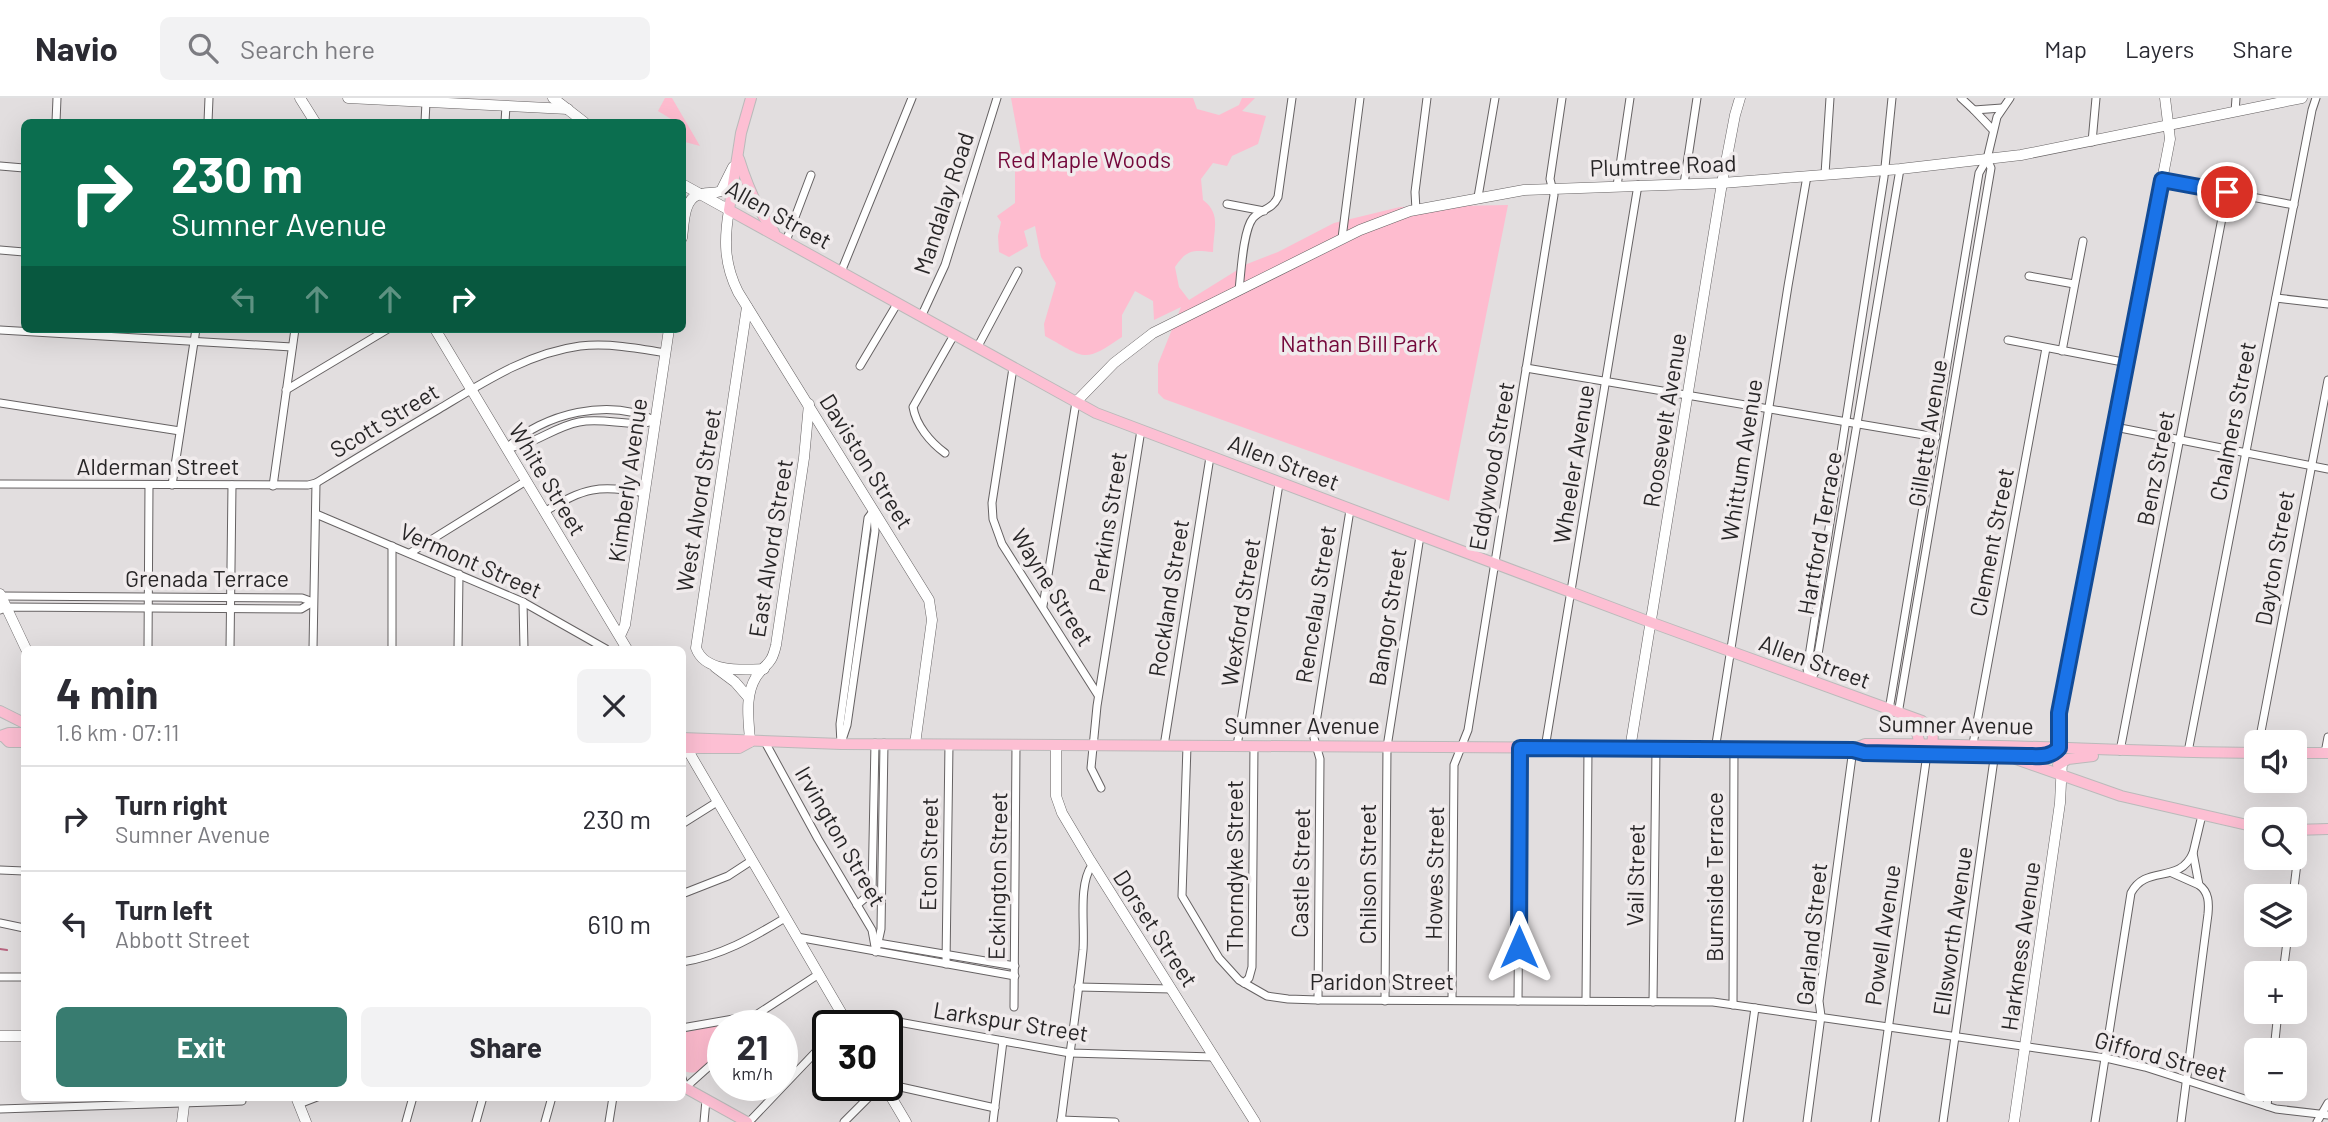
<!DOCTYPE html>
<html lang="en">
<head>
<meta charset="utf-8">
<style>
	body { margin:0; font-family:Barlow,sans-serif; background:#f2f2f3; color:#2b2b33; height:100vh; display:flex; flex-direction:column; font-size:26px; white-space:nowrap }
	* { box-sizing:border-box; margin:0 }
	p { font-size:23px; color:#7c7c81 }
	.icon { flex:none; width:38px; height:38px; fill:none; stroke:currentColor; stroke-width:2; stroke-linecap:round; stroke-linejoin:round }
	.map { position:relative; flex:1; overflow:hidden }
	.details { position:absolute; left:21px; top:548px; width:665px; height:455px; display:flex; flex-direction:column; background:#fff; border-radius:10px; box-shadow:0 7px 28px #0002 }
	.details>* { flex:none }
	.hud { position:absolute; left:21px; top:21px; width:665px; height:214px; border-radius:10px; box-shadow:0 7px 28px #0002; background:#0b6e4f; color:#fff; overflow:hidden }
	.fabs { position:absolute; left:2244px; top:632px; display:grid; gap:14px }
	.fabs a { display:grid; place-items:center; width:63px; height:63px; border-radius:10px; background:#fff; box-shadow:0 7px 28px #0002; font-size:35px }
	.speed { position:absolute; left:707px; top:912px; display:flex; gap:14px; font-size:35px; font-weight:700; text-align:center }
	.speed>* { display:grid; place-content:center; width:91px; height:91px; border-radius:50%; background:#fff; box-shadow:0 7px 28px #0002; line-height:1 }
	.speed small { font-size:18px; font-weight:400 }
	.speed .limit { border:4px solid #111; border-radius:10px; background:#fff; color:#111 }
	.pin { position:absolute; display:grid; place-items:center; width:60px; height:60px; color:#fff; margin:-30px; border:4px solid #fff; border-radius:50%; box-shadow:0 2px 7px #0007 }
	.me { position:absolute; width:77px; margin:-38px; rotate:0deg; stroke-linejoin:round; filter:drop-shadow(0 0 5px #0008) }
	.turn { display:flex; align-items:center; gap:24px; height:147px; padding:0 35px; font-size:32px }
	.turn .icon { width:91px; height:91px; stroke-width:2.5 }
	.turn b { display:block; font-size:49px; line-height:60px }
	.lanes { display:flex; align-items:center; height:66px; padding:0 35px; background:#0003; justify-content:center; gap:35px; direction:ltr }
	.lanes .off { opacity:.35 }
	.round { display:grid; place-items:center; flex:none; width:74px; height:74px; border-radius:10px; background:#f2f2f3 }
	.head { display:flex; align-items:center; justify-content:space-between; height:119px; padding:0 35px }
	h1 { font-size:42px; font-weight:700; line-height:52px }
	.primary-button { display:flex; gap:14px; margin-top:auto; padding:14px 35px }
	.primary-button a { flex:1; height:80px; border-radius:10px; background:#387c70; color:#fff; font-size:28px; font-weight:700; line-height:80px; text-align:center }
	.primary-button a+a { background:#f2f2f3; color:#2b2b33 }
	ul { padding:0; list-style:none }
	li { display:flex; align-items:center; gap:21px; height:105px; padding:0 35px; border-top:2px solid #e1e1e2 }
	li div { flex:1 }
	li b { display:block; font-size:26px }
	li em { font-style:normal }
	header { display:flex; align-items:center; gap:42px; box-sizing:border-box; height:98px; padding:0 35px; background:#fff; border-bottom:2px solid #e1e1e2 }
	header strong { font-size:33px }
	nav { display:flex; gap:38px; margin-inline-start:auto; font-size:24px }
	.search { width:490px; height:63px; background:#f2f2f3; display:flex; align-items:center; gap:18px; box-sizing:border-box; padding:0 24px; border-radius:10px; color:#7c7c81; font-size:26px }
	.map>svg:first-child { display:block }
	.green { fill:#febccf }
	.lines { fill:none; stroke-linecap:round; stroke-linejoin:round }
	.stream { stroke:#b96580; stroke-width:2 }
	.street-casing { stroke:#666263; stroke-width:9 }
	.secondary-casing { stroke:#666263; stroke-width:11 }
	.primary-casing { stroke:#bababa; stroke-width:12 }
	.street { stroke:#fff; stroke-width:7 }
	.secondary { stroke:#fff; stroke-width:10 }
	.primary { stroke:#fdbfd3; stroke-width:10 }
	.route-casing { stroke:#114b97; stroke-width:18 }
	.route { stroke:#1a73e8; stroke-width:12 }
	.labels { text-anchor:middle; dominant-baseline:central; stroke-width:7; stroke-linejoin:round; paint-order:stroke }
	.park-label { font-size:23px; fill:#74083b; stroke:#f0ebec }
	.street-label { font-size:23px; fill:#282627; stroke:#f0ebec }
</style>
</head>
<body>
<header>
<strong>Navio</strong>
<div class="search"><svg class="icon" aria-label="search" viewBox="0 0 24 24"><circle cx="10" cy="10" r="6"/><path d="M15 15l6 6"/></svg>Search here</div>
<nav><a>Map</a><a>Layers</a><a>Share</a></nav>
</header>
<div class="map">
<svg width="2328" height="1024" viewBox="0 0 2328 1024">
	<rect width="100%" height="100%" fill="#e2dedf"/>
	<g class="green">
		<polygon points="665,0 672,0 700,48 685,44 682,24 676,24 658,13"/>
		<path d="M1011 0H1193L1197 11 1219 17 1239 7 1242 0H1255L1242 13 1266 18 1258 46 1232 58 1227 68 1213 65 1201 81 1203 102C1222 116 1213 133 1213 154 1193 152 1187 151 1175 169L1179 189 1189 202 1247 166 1278 154 1334 125 1400 109 1508 107 1449 403 1164 301 1158 295V266L1181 209 1154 222 1153 203 1135 193 1122 217V239C1083 266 1085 260 1045 238L1044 226 1056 185 1041 159 1035 128 1024 133 1028 148 1009 159 999 154 998 138 1001 124 997 118 1015 105V70L1022 60Z"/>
		<path d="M738 923 742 927 723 928V949C712 961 699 982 683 972L682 935Z"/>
	</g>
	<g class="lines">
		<polyline class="stream" points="0,851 7,852"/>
		<g class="street-casing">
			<g id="street">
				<polyline points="1961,0 1974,12 2002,10"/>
				<polyline points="1974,12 1992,31"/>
				<polyline points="2235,14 2236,0"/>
				<polyline points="56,24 57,0"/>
				<polyline points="208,24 209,0"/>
				<polyline points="425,24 426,4"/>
				<polyline points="505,24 506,8"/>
				<polyline points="2092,44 2096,0"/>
				<polyline points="0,68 24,70"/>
				<polyline points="1825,76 1830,0"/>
				<polyline points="2162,82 2294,107"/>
				<polyline points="1684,86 1697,0"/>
				<polyline points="1617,88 1630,0"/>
				<polyline points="1478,99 1495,0"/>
				<polyline points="1227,106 1264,113"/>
				<polyline points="1416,112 1415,94 1427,0"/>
				<polyline points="1342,140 1360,0"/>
				<polyline points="786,143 811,77"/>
				<polyline points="0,152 24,154"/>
				<polyline points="841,174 912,0"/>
				<polyline points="2029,178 2074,186"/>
				<path d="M1239 192C1241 175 1243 132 1253 120 1261 111 1272 112 1278 99L1292 0"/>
				<polyline points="2276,200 2328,206"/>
				<polyline points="921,219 945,167 997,0"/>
				<polyline points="0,232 292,249"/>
				<polyline points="2008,242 2128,265"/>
				<polyline points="977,250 1018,173"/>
				<polyline points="2062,253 2083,143"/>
				<polyline points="860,268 897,206"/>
				<polyline points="1013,270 992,405 993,421 1002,446 1098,597"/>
				<polyline points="1526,270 1936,339"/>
				<polyline points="286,292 388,231"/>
				<polyline points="0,305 180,333"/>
				<polyline points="2115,329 2328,371"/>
				<path d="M507 350C543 315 610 299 656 323"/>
				<path d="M507 350C533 348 553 329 579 324 605 319 630 330 655 323"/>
				<path d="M945 355C930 344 916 327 913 309L954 237"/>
				<path d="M0 386 308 387 316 385C357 360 398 335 439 311 484 284 528 255 580 248 609 245 637 250 666 255"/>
				<polyline points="172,387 196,231"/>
				<polyline points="273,388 295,231"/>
				<path d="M544 414C586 389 597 387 645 395"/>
				<polyline points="316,416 523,504 606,551"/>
				<polyline points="410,455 526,383"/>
				<polyline points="1,498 302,500 313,504"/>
				<polyline points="523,504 524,551"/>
				<polyline points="1043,508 1076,304"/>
				<polyline points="0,512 6,509 301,511 313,504"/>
				<polyline points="148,551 149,387"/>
				<polyline points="230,551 232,387"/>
				<polyline points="313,551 316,385"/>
				<polyline points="392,551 392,448"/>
				<polyline points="458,551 459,476"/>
				<polyline points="1810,582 1807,571 1884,79 1892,0"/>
				<polyline points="1810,583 1815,574 1900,71"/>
				<polyline points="1889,612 1979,75 1987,61 1997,19 2010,0"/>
				<polyline points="1898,616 1991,70 1987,61"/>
				<polyline points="842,642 847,627 875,433 874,415"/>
				<polyline points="765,644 818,741 872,832 876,854"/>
				<polyline points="2259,644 2328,282"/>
				<polyline points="841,646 840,626 868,420 874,412"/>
				<polyline points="1973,646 2046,250"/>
				<polyline points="1164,648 1210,359"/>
				<polyline points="1187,648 1182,798 1219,860 1239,882 1267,898 1288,901 1318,902 1713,904 2106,960 2145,969 2276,1011 2328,1017"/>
				<polyline points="1237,648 1279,386"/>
				<polyline points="1545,650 1638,87"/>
				<polyline points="1715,652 1788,188 1807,78"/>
				<polyline points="2120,653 2227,94"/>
				<polyline points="2188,654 2312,12 2316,0"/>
				<polyline points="2325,655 2328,639"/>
				<polyline points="1101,690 1091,670 1097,608 1141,332"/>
				<polyline points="682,726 717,704"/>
				<polyline points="0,772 24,773"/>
				<polyline points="2172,775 2199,787"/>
				<polyline points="872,794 875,645"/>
				<polyline points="682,796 728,778 751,763"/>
				<polyline points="2293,798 2301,732"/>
				<polyline points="857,807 872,794"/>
				<polyline points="0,825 24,830"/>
				<polyline points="797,839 1015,878"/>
				<polyline points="878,845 1015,868"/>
				<polyline points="877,849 881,831 884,645"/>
				<path d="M682 864C721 858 752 840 785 820"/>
				<polyline points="946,866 949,646"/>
				<polyline points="2283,875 2288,836"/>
				<polyline points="0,879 24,879"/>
				<polyline points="1244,885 1249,880 1252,869 1254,648"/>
				<polyline points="1078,889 1172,891"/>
				<polyline points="1318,902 1320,661 1314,640 1315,631 1350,412"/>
				<polyline points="1452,902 1454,667 1468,632 1554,97 1550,81 1562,0"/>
				<polyline points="1385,903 1387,649 1420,438"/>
				<polyline points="1518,903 1520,650"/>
				<polyline points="1586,903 1588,650"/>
				<polyline points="1653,904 1656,651"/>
				<polyline points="1733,907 1734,652"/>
				<polyline points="1014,909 1016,647"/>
				<polyline points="747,928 756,917 819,876"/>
				<polyline points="840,928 844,919 860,917 1070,955 1214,959"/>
				<polyline points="682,930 756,917"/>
				<polyline points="2274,952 2278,914"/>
				<polyline points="682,980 685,990 723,956"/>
				<polyline points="887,986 995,1010"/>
				<polyline points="299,1006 317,999"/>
				<polyline points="2267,1008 2269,990"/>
				<polyline points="0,1011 242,1003"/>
				<polyline points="1061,1022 1115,1024"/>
				<polyline points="406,1024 413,999"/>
				<polyline points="476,1024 483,999"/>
				<polyline points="545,1024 552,999"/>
				<polyline points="609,1024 613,999"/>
				<polyline points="704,1024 706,1002"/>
				<polyline points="749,1024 828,941"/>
				<polyline points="844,1024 881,987"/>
				<polyline points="993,1024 1003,943"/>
				<path d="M1061 1024C1068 967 1077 909 1083 852 1085 826 1078 787 1092 767"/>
				<polyline points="1739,1024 1755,910"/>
				<polyline points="1807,1024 1821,918 1819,903 1853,651"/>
				<polyline points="1875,1024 1927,656"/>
				<polyline points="1943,1024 1995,654"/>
				<path d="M2095 1024 2131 795C2146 766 2179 787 2193 755"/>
				<path d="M2181 1024 2208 816C2209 805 2209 794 2199 787L2193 755 2202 717"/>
				<polyline points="2317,1024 2328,1005"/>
			</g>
		</g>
		<g class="secondary-casing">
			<g id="secondary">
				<polyline points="300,0 315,24"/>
				<polyline points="348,0 568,11"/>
				<polyline points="553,0 584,24"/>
				<path d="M682 86 729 112C724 142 724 166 738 194L929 502 932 522 915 646"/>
				<path d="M682 140C684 127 683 102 698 97 705 94 714 96 721 93L733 69"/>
				<path d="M747 209 696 550C705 575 742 572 764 571"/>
				<polyline points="435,231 627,551"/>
				<polyline points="1076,304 1114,265 1153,235 1360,132 1410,113 1524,92 1722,85 1900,71 2021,57 2302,0"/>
				<polyline points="0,496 26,551"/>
				<polyline points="620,538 625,527 669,231"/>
				<polyline points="715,569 735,584 748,599"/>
				<polyline points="683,644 849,928"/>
				<path d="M750 644C749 622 744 599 756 579 766 564 771 569 776 547L804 360 809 306"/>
				<polyline points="1056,647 1056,698 1062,715 1090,762 1255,1024"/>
				<polyline points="1630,651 1722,85 1735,17 1740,0"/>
				<polyline points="0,938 24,938"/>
				<polyline points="884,987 906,1024"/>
				<polyline points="296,999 306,1024"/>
				<polyline points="182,1024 185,999"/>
				<polyline points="2014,1024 2060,705 2062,664 2057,637 2059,615 2170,41 2165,0"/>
			</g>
		</g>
		<g class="primary-casing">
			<g id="primary">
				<path d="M751 0 741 35 729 112 1096 315 1650 524 1922 623C1936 632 1935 643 1927 656"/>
				<path d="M739 61C747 87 758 113 774 134"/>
				<polyline points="0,613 24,625"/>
				<path d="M1907 621C1922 632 1914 639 1923 651"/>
				<polyline points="0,638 9,635 24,635"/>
				<polyline points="3,638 9,644 24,644"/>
				<polyline points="682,640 841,646 1853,651 1864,655 2027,658 2051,657 2058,650"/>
				<polyline points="682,650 739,650 750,644"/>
				<path d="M1853 651 1865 646C1995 645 2125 654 2256 655"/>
				<polyline points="2294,655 2328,655"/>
				<polyline points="2016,661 2121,698 2256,729"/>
				<polyline points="2058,667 2068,661 2093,658"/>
				<polyline points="2294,732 2328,731"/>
				<polyline points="682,988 747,1024"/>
			</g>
		</g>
		<use href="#street" class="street"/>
		<use href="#secondary" class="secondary"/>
		<use href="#primary" class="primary"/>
	</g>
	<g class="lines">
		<g class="route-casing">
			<path id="route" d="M1519 849 1520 650 1853 652 1864 655 2027 658C2039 658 2050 660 2059 650V615L2162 82 2227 94"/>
		</g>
		<use href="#route" class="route"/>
	</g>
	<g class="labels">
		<g class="park-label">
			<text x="1084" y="61">Red Maple Woods</text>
			<text x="1359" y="245">Nathan Bill Park</text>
		</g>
		<g class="street-label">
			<text transform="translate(1663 67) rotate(-2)">Plumtree Road</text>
			<text transform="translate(943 105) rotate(-72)">Mandalay Road</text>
			<text transform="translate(779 116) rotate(29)">Allen Street</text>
			<text transform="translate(384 322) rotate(-31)">Scott Street</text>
			<text transform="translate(1664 322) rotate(-81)">Roosevelt Avenue</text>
			<text transform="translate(2232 323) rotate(-79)">Chalmers Street</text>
			<text transform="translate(1927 335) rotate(-81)">Gillette Avenue</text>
			<text transform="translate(1741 362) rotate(-81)">Whittum Avenue</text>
			<text transform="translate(867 363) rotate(58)">Daviston Street</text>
			<text transform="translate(1284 364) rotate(21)">Allen Street</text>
			<text transform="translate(1573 366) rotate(-81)">Wheeler Avenue</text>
			<text x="158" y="368">Alderman Street</text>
			<text transform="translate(1491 368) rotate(-80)">Eddywood Street</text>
			<text transform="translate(2155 370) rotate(-79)">Benz Street</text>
			<text transform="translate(548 381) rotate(59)">White Street</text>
			<text transform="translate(627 382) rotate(-82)">Kimberly Avenue</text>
			<text transform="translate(698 402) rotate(-81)">West Alvord Street</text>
			<text transform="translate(1107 424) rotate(-81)">Perkins Street</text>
			<text transform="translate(1819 435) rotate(-80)">Hartford Terrace</text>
			<text transform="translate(1991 444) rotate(-79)">Clement Street</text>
			<text transform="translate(770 450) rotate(-81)">East Alvord Street</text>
			<text transform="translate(2274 460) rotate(-80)">Dayton Street</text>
			<text transform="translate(471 462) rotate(24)">Vermont Street</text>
			<text x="207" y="480">Grenada Terrace</text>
			<text transform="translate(1053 489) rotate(58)">Wayne Street</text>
			<text transform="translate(1168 500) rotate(-81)">Rockland Street</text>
			<text transform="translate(1315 506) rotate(-81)">Rencelau Street</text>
			<text transform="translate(1240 514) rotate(-81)">Wexford Street</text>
			<text transform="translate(1387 519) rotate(-81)">Bangor Street</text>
			<text transform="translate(1815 563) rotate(20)">Allen Street</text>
			<text transform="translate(1956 626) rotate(1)">Sumner Avenue</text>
			<text x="1302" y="627">Sumner Avenue</text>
			<text transform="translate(841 738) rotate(60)">Irvington Street</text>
			<text transform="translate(928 756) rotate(-89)">Eton Street</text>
			<text transform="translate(1234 768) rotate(-90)">Thorndyke Street</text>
			<text transform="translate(1300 775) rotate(-89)">Castle Street</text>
			<text transform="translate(1434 775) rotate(-89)">Howes Street</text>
			<text transform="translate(1367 776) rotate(-90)">Chilson Street</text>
			<text transform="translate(1635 777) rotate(-89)">Vail Street</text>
			<text transform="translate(997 778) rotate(-89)">Eckington Street</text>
			<text transform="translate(1714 779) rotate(-90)">Burnside Terrace</text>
			<text transform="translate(1156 830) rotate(57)">Dorset Street</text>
			<text transform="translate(1952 833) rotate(-82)">Ellsworth Avenue</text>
			<text transform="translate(1811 836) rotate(-84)">Garland Street</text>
			<text transform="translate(1882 837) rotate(-82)">Powell Avenue</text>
			<text transform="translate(2020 848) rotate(-82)">Harkness Avenue</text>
			<text x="1382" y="883">Paridon Street</text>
			<text transform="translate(1011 923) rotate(9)">Larkspur Street</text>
			<text transform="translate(2161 958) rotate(15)">Gifford Street</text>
		</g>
	</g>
</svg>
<div class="fabs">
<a><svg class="icon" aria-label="sound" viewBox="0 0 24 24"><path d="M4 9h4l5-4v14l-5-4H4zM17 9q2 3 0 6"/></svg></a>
<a><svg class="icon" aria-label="search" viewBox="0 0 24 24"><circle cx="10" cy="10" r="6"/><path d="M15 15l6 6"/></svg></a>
<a><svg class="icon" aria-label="layers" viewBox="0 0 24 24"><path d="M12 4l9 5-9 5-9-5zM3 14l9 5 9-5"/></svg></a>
<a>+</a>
<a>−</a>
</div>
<div class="speed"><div>21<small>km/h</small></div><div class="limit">30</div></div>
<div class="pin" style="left:2227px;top:94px;background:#d93025"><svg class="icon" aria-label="arrive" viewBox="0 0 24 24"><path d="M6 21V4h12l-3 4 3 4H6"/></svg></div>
<svg class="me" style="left:1519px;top:849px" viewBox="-20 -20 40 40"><path d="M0-17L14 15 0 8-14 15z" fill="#1a73e8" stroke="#fff" stroke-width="4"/></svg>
<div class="hud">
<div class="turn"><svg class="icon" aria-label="right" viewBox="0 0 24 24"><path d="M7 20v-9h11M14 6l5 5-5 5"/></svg><div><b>230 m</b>Sumner Avenue</div></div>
<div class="lanes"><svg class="icon off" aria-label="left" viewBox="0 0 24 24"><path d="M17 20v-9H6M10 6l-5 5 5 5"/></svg><svg class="icon off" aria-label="ahead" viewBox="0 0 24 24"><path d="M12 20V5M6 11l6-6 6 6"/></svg><svg class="icon off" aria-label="ahead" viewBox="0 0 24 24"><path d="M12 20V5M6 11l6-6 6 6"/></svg><svg class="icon" aria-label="right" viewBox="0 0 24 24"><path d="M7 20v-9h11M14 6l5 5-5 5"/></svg></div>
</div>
<section class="details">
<div class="head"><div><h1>4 min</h1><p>1.6 km · 07:11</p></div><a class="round"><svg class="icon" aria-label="close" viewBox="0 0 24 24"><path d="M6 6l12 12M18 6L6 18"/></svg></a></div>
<ul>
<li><svg class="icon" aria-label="right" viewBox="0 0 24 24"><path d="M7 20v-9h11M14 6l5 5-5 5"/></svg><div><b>Turn right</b><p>Sumner Avenue</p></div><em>230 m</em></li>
<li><svg class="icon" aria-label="left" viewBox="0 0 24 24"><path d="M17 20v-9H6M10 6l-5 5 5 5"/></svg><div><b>Turn left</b><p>Abbott Street</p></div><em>610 m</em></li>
</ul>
<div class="primary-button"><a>Exit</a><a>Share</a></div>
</section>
</div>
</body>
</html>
